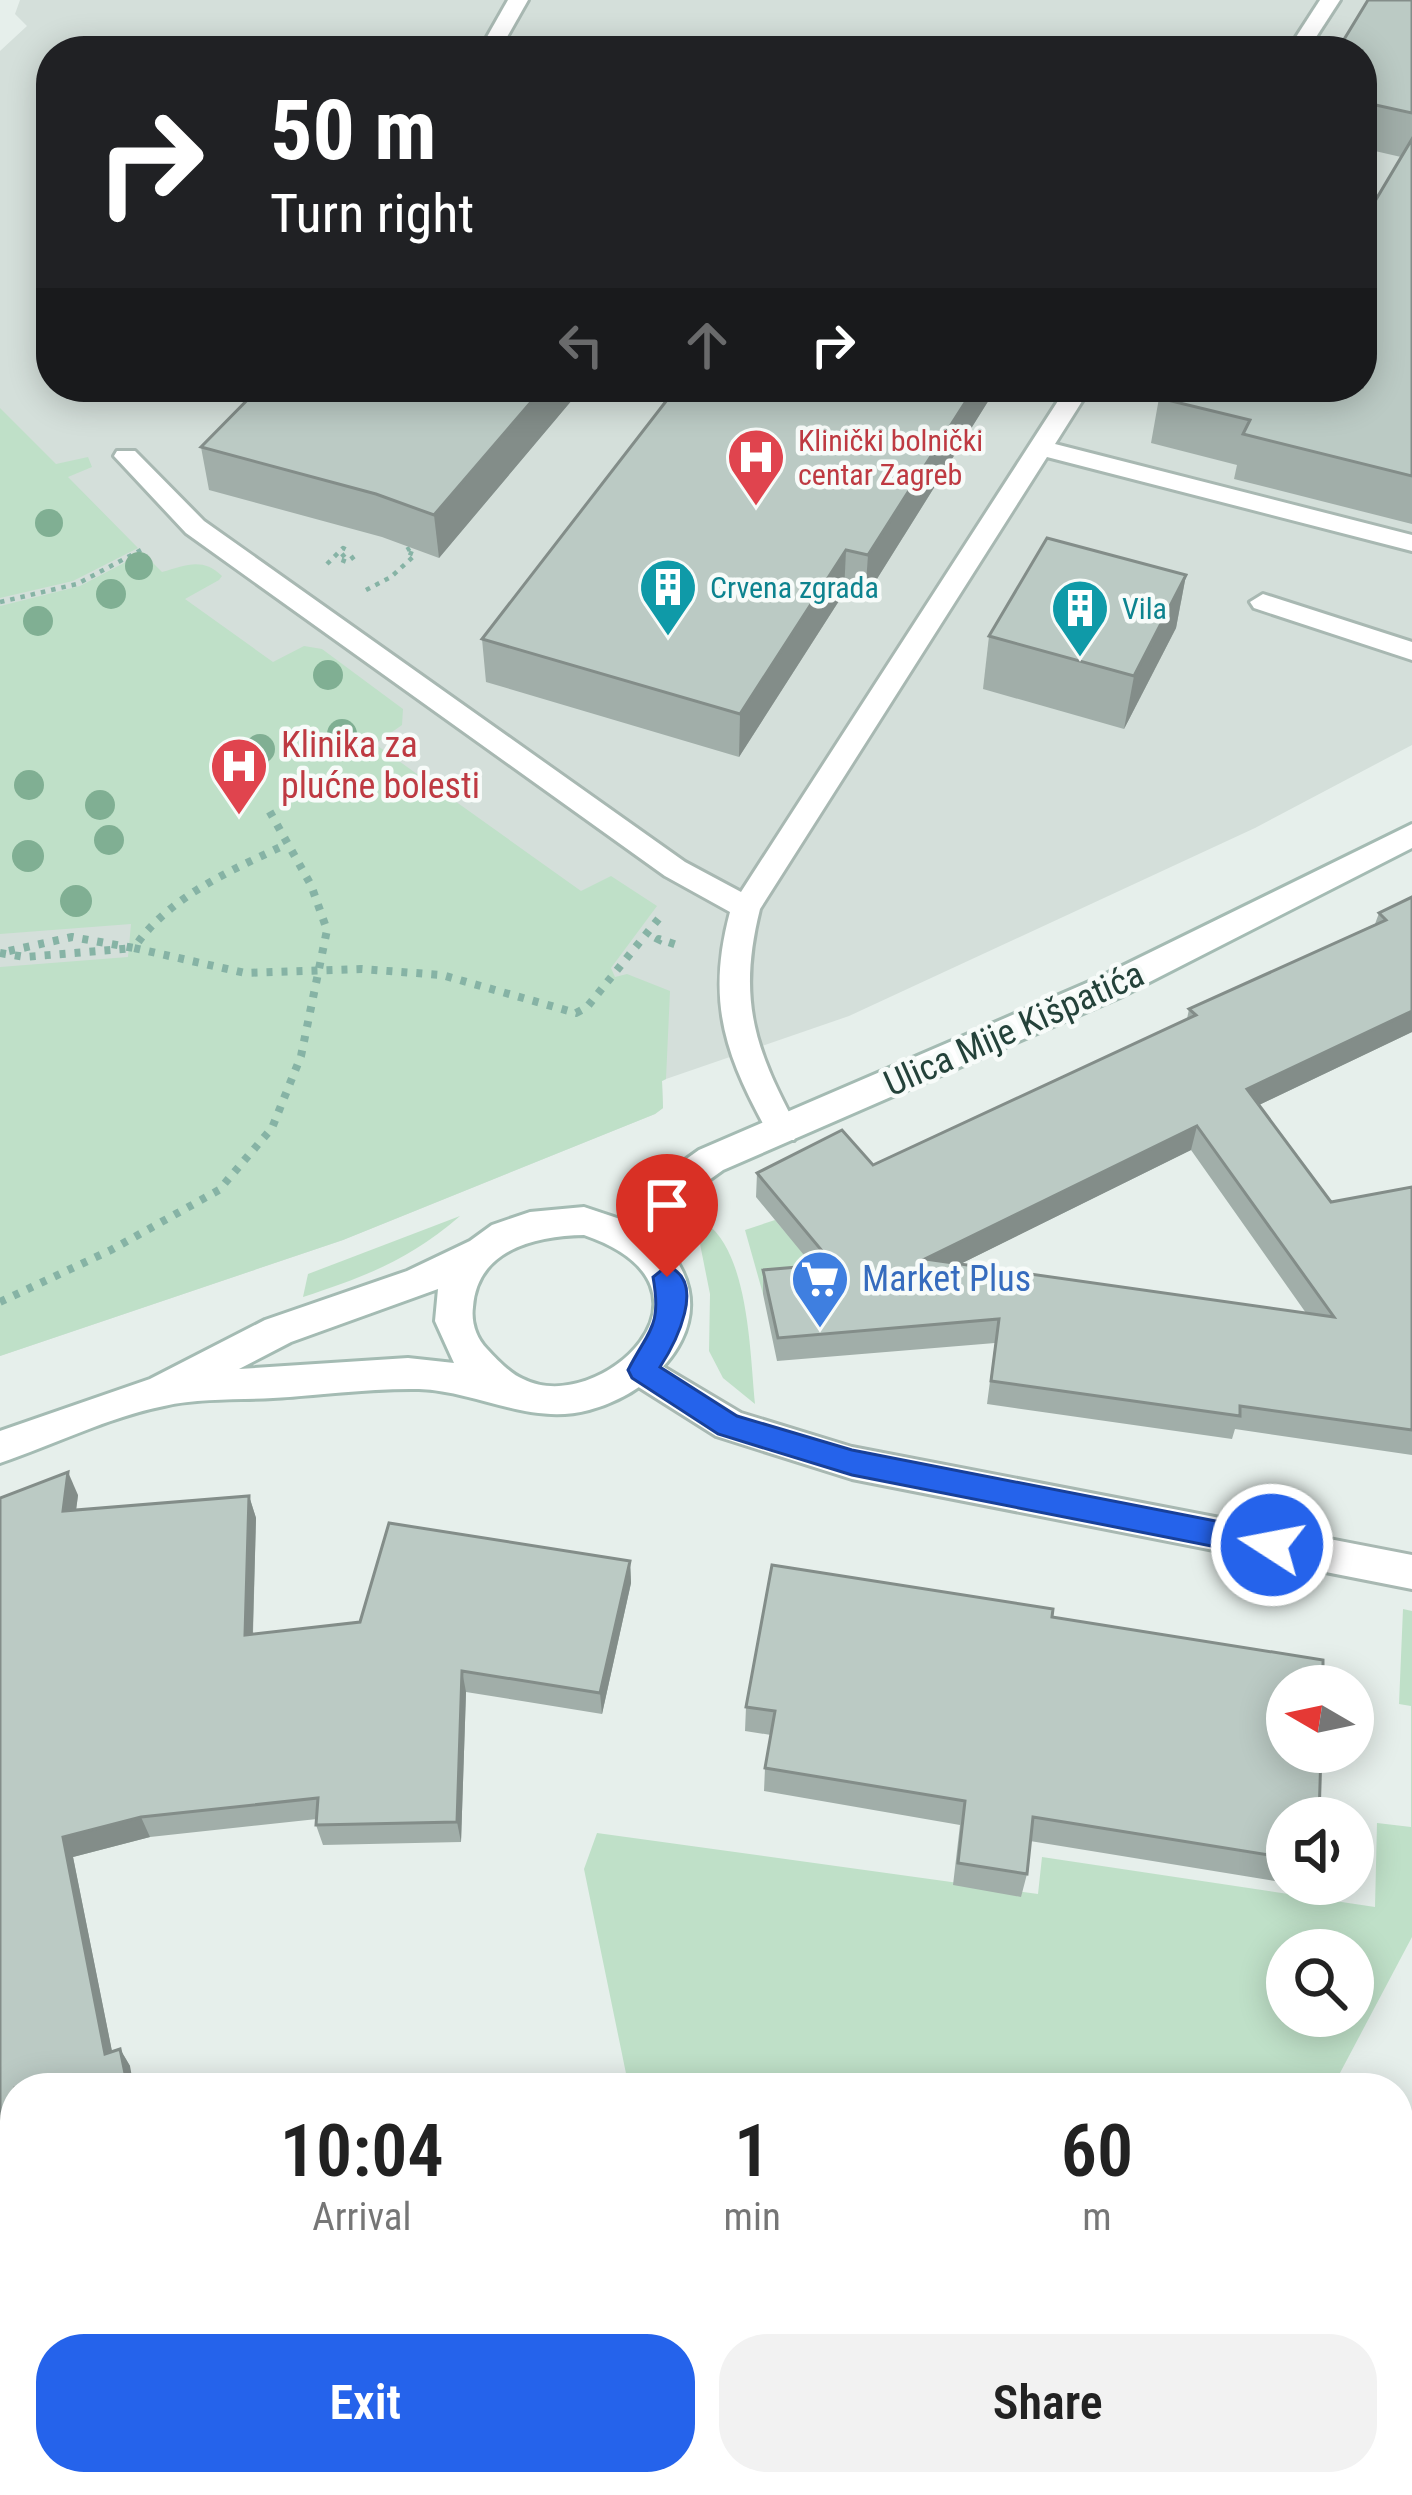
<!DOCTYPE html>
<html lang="en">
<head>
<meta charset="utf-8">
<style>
	body { margin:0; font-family:"Roboto Condensed",sans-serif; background:#f2f2f2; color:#222; height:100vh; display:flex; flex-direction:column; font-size:45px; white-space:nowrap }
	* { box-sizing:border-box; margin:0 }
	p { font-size:39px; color:#767676 }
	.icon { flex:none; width:66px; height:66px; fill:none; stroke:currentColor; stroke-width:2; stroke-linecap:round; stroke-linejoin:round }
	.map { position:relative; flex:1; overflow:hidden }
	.drawer { position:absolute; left:0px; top:2073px; width:1413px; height:423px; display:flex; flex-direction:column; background:#fff; border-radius:48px 48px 0 0; box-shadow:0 6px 30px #0003 }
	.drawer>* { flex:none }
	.top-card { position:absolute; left:36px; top:36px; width:1341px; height:366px; border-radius:48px; box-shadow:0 6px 30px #0003; background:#202124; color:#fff; overflow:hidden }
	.needle { width:78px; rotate:279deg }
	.tools { position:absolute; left:1266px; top:1665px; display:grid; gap:24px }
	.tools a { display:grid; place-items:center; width:108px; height:108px; border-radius:50%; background:#fff; box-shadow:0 6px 30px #0003; font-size:60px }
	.pin { position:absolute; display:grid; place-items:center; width:102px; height:102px; color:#fff; margin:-123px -51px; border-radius:50% 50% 50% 0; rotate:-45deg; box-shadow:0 0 12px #0007 }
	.pin .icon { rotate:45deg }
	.me { position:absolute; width:132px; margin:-66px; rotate:281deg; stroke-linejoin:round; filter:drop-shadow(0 0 9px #0008) }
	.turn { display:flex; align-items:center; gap:42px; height:252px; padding:0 36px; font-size:54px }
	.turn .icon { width:156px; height:156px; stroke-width:2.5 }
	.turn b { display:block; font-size:84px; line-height:102px }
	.lanes { display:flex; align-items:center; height:114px; padding:0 36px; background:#0003; justify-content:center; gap:60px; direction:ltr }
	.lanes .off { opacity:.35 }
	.eta { display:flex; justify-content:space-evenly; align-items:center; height:204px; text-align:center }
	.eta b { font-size:72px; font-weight:600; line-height:84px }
	.primary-button { display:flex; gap:24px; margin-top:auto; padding:24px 36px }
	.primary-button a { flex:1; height:138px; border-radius:48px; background:#2563eb; color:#fff; font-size:48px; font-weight:600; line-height:138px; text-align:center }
	.primary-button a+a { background:#f2f2f2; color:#222 }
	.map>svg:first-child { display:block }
	.built { fill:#d4dfda; fill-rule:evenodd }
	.green { fill:#bfe0c8; fill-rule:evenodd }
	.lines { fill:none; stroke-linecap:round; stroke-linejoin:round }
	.lane-casing { stroke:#a8b8b2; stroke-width:6 }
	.street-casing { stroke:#a8b8b2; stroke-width:6 }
	.secondary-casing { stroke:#a4bbb3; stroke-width:6 }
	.path-far1 { stroke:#86b3a5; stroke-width:4.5; stroke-dasharray:4.5 6; stroke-linecap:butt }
	.path { stroke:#86b3a5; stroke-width:8; stroke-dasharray:6 9; stroke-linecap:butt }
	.lane { fill:#fff; fill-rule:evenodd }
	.street { fill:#fff; fill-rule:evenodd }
	.secondary { fill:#fff; fill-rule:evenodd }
	.tree { fill:#80af93 }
	.wall { fill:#a1aea9; fill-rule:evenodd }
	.shaded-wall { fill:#838d89 }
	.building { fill:#bbcac4; stroke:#838d89; stroke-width:3; fill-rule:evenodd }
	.route { fill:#2563eb; stroke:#184099; stroke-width:3 }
	.labels { text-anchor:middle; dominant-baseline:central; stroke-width:9; stroke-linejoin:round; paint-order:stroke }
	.far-health-label { font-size:30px; fill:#be3a42; stroke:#f7fbf9; text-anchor:start }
	.far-culture-label { font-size:30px; fill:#0d838f; stroke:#f7fbf9; text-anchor:start }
	.health-label { font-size:36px; fill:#be3a42; stroke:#f7fbf9; text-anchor:start }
	.street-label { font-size:36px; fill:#24423a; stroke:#f7fbf9 }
	.shop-label { font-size:36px; fill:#366cbe; stroke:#f7fbf9; text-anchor:start }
</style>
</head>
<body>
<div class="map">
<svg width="1412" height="2495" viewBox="0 0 1412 2495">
	<rect width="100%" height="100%" fill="#e6efeb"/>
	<path class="built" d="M20 0H1412V745L1255 828 849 1016 666 1079 662 1081 663 1108 655 1114 343 1240 0 1356V51L27 26 15 14ZM51 51H1362V387H51Z"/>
	<g class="green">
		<polygon points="0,408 56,464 88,457 92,467 68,477 138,548 73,581 0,598"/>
		<path d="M143 553 162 572C186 565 203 557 222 576L219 580 185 599 273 662 304 646 322 649 403 709 402 725 375 744 581 891 611 876 657 906 611 968 615 977 627 974 670 991 666 1079 662 1081 663 1108 655 1114 343 1240 0 1356V967L128 957 131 924 0 934V606L80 586Z"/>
		<path d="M460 1216C409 1260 367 1276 303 1297L308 1274Z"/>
		<polygon points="775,1220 786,1233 957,1279 763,1294 745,1230"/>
		<path d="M706 1223C749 1254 750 1354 755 1404L723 1378 709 1351 710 1294 700 1244Z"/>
		<path d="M1403 1609 1412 1611V1937L1332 2088 1259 2081 1255 2088H629L584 1869 597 1833 1038 1894 1042 1857 1375 1907 1377 1823 1411 1827V1706L1399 1704ZM1287 1950H1353V2016H1287Z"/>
	</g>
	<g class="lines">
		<g class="lane-casing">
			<g id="lane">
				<polygon points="508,0 528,0 499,51 479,51"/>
				<polygon points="1320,0 1340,0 1307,51 1287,51"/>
				<path d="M1067 387H1091L1055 444 1412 535V551L1047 457 760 909C737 1001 755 1050 799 1131L794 1140H772C727 1059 705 1005 730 912L665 876 186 533 114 456 117 451H135L204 521 685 862 741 892Z"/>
				<polygon points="1263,594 1412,642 1412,660 1254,608 1250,602"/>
			</g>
		</g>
		<g class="street-casing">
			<g id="street">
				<polygon points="642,1354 741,1413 852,1447 1412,1555 1412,1589 852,1479 716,1436 629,1381 623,1370 629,1359"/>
				<polygon points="645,2481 695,2481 698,2495 648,2495"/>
			</g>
		</g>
		<g class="secondary-casing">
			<path id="secondary" d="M1412 824V848L1120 997 723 1170 681 1200 655 1236C732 1305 670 1388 589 1410 530 1426 477 1391 419 1389 371 1388 321 1395 273 1398 238 1400 198 1398 164 1406 109 1417 53 1445 0 1463V1431L150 1379 265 1320 407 1271 470 1241 492 1225 530 1212 584 1207 626 1221 657 1180 699 1150 1096 979ZM584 1235C739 1288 600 1418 523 1379 511 1374 496 1359 487 1349 476 1338 471 1322 473 1307 477 1249 536 1236 584 1235ZM438 1289 435 1321 454 1363 408 1358 239 1369 291 1342Z"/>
		</g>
		<g class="path-far1">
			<polyline points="345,554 339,559 347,562 356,555"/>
			<polyline points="327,564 343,548 349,551"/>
			<polyline points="366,590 391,577 415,555 405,551 410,548"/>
			<polyline points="0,602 77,584 141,550"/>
		</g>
		<g class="path">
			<polyline points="657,943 659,939 683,947"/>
			<path d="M9 951 72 937 134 948C169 896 232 870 287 844"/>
			<polyline points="0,953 25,957 134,948 245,973 361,969 442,975 576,1013 587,1007 660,917"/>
			<polyline points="0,1302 111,1250 219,1190 272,1128 301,1056 327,930 311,885 266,805"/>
		</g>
		<use href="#lane" class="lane"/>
		<use href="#street" class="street"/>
		<use href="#secondary" class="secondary"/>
	</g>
	<g class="tree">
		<circle cx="49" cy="523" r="14"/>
		<circle cx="139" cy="566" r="14"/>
		<circle cx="111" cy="594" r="15"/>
		<circle cx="38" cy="621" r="15"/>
		<circle cx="328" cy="675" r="15"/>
		<circle cx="342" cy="734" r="15"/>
		<circle cx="260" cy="749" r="15"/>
		<circle cx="29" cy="785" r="15"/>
		<circle cx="100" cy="805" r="15"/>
		<circle cx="109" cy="840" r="15"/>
		<circle cx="28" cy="856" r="16"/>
		<circle cx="76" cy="901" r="16"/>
	</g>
	<g class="wall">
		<polygon points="1412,0 1412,524 1234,479 1237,465 1151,443 1159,398 1362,387 1401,157 1362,148 1362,51"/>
		<polygon points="260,387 583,387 439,558 382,537 209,490 201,447"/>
		<polygon points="997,387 865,598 844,593 739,757 486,682 482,639"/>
		<polygon points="1186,575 1176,628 1124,729 983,689 989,636"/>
		<path d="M1412 897V1032L1259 1105 1331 1202 1412 1187V1455L1235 1429 1232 1439 987 1404 995 1343 777 1361 763 1294V1270L813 1266 756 1197 757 1173 873 1165 1187 1019 1189 1009 1375 924 1379 913ZM1191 1150 1306 1313 960 1264Z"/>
		<polygon points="78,1495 76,1510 249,1496 256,1518 253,1634 360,1622 630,1561 631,1583 602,1714 466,1692 461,1842 323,1845 316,1825 317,1819 150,1837 73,1857 112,2052 120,2049 130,2066 15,2088 15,2362 0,2366 0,1498"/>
		<polygon points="1052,1617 1287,1818 1287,1883 1030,1841 1027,1874 1021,1897 953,1885 960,1825 764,1791 765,1768 771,1735 745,1731 746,1707"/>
		<polygon points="869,2481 1140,2481 1150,2495 868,2495 866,2491"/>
		<polygon points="1218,2481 1398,2481 1412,2495 1263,2495 1218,2487"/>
	</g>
	<g class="shaded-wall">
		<polygon points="544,387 583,387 439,558 434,515"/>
		<polygon points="975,387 997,387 865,598 868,555"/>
		<polygon points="846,550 844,593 739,757 740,714"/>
		<polygon points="1186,575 1176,628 1124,729 1134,676"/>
		<polygon points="1412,1011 1412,1032 1240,1114 1247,1089"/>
		<polygon points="1197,1126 1191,1150 922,1283 925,1259"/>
		<polygon points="68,1472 78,1495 73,1534 63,1511"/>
		<polygon points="249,1496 256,1518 252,1657 245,1635"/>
		<polygon points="630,1561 631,1583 602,1714 600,1693"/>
		<polygon points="462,1671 466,1692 461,1842 457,1822"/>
		<polygon points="141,1817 150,1837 73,1857 116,2071 105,2054 63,1837"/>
		<polygon points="120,2049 130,2066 134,2088 128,2088"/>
		<polygon points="15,2345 15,2362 0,2366 0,2350"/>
		<polygon points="370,2481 380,2481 385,2489 364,2495 318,2495"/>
	</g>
	<g class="building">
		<polygon points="1368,0 1412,0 1412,113 1362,102 1362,51 1337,51"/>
		<polygon points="1412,139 1412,476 1243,434 1250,420 1159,398 1165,387 1362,387 1362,223"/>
		<polygon points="260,387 544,387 434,515 376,494 201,447"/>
		<polygon points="677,387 975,387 868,555 846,550 740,714 482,639"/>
		<polygon points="1047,538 1186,575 1134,676 989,636"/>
		<path d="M1412 897V1011L1247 1089 1331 1202 1412 1187V1430L1240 1406V1416L991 1381 999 1319 778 1338 763 1270 833 1264 757 1173 842 1130 873 1165 1196 1015 1189 1009 1386 920 1379 913ZM1197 1126 1334 1317 925 1259Z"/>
		<polygon points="68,1472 63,1511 249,1496 245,1635 360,1622 389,1523 630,1561 600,1693 462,1671 457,1822 316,1825 318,1798 141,1817 63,1837 105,2054 120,2049 128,2088 15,2088 15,2345 0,2350 0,1498"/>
		<polygon points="772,1565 1053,1609 1052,1617 1323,1660 1323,1686 1287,1686 1287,1752 1321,1752 1319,1818 1287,1818 1287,1858 1033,1817 1027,1874 958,1863 965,1801 765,1768 775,1711 746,1707"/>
		<polygon points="1398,2263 1412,2265 1412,2495 1362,2495 1282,2481 1398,2481"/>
		<polygon points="313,2481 370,2481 318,2495 315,2495"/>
		<polygon points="379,2481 567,2481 570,2495 381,2495"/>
		<polygon points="879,2481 1140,2481 1150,2495 888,2495"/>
	</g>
	<path class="route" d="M667 1266C708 1281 675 1344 660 1367L737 1416 852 1450 1272 1532 1283 1535 1287 1545 1283 1554 1272 1558 852 1475 718 1434 632 1378 628 1370C649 1329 662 1327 653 1277Z"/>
	<defs>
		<g id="hospital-pin" transform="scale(3)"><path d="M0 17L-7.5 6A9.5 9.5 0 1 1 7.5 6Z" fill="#e0444e" stroke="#f7fbf9"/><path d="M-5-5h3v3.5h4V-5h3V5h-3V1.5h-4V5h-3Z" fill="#fff"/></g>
		<g id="building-pin" transform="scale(3)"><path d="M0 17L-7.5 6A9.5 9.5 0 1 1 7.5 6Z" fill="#0f9aa8" stroke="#f7fbf9"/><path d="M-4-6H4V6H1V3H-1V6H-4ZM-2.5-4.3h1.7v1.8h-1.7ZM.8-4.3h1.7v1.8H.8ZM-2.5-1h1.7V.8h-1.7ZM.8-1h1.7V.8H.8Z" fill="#fff"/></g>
		<g id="supermarket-pin" transform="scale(3)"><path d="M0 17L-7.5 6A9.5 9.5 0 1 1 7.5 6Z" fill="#3f7fe0" stroke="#f7fbf9"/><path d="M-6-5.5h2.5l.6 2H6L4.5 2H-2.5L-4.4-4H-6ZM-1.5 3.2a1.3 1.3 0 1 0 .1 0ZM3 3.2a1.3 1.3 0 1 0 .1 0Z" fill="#fff"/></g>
	</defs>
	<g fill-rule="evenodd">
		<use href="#hospital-pin" x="756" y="457"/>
		<use href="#building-pin" x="668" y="587"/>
		<use href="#building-pin" x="1080" y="608"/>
		<use href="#hospital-pin" x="239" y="766"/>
		<use href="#supermarket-pin" x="820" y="1279"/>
	</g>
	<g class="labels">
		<g class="far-health-label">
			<text x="798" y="440">Klinički bolnički<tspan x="798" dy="34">centar Zagreb</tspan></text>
		</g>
		<g class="far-culture-label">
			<text x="710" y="587">Crvena zgrada</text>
			<text x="1122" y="608">Vila</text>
		</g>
		<g class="health-label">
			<text x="281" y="745">Klinika za<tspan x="281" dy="41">plućne bolesti</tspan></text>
		</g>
		<g class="street-label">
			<text transform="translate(1014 1029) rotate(-24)">Ulica Mije Kišpatića</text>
		</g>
		<g class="shop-label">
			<text x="862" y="1279">Market Plus</text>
		</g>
	</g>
</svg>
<div class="tools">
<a><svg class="needle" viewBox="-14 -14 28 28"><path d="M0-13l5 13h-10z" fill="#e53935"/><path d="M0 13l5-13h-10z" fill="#767676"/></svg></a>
<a><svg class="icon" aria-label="sound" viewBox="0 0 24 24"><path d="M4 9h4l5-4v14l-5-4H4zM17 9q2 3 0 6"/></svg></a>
<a><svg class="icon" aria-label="search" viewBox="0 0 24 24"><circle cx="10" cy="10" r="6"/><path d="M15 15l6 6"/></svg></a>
</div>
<div class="pin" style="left:667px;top:1277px;background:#d93025"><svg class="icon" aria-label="arrive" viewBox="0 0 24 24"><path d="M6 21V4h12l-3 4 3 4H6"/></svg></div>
<svg class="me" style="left:1272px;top:1545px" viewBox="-20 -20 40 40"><circle r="17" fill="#2563eb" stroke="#fff" stroke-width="3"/><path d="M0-11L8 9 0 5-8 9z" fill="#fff"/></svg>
<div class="top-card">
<div class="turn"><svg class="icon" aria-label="right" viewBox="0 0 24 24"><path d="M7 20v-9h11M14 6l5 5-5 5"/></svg><div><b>50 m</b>Turn right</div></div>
<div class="lanes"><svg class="icon off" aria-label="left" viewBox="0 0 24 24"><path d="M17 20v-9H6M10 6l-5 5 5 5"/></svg><svg class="icon off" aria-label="ahead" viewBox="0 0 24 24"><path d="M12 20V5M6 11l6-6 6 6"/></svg><svg class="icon" aria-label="right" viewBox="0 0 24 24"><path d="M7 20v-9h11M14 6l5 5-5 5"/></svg></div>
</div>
<section class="drawer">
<div class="eta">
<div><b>10:04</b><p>Arrival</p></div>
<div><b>1</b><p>min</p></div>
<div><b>60</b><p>m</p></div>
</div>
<div class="primary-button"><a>Exit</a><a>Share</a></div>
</section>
</div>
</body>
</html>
